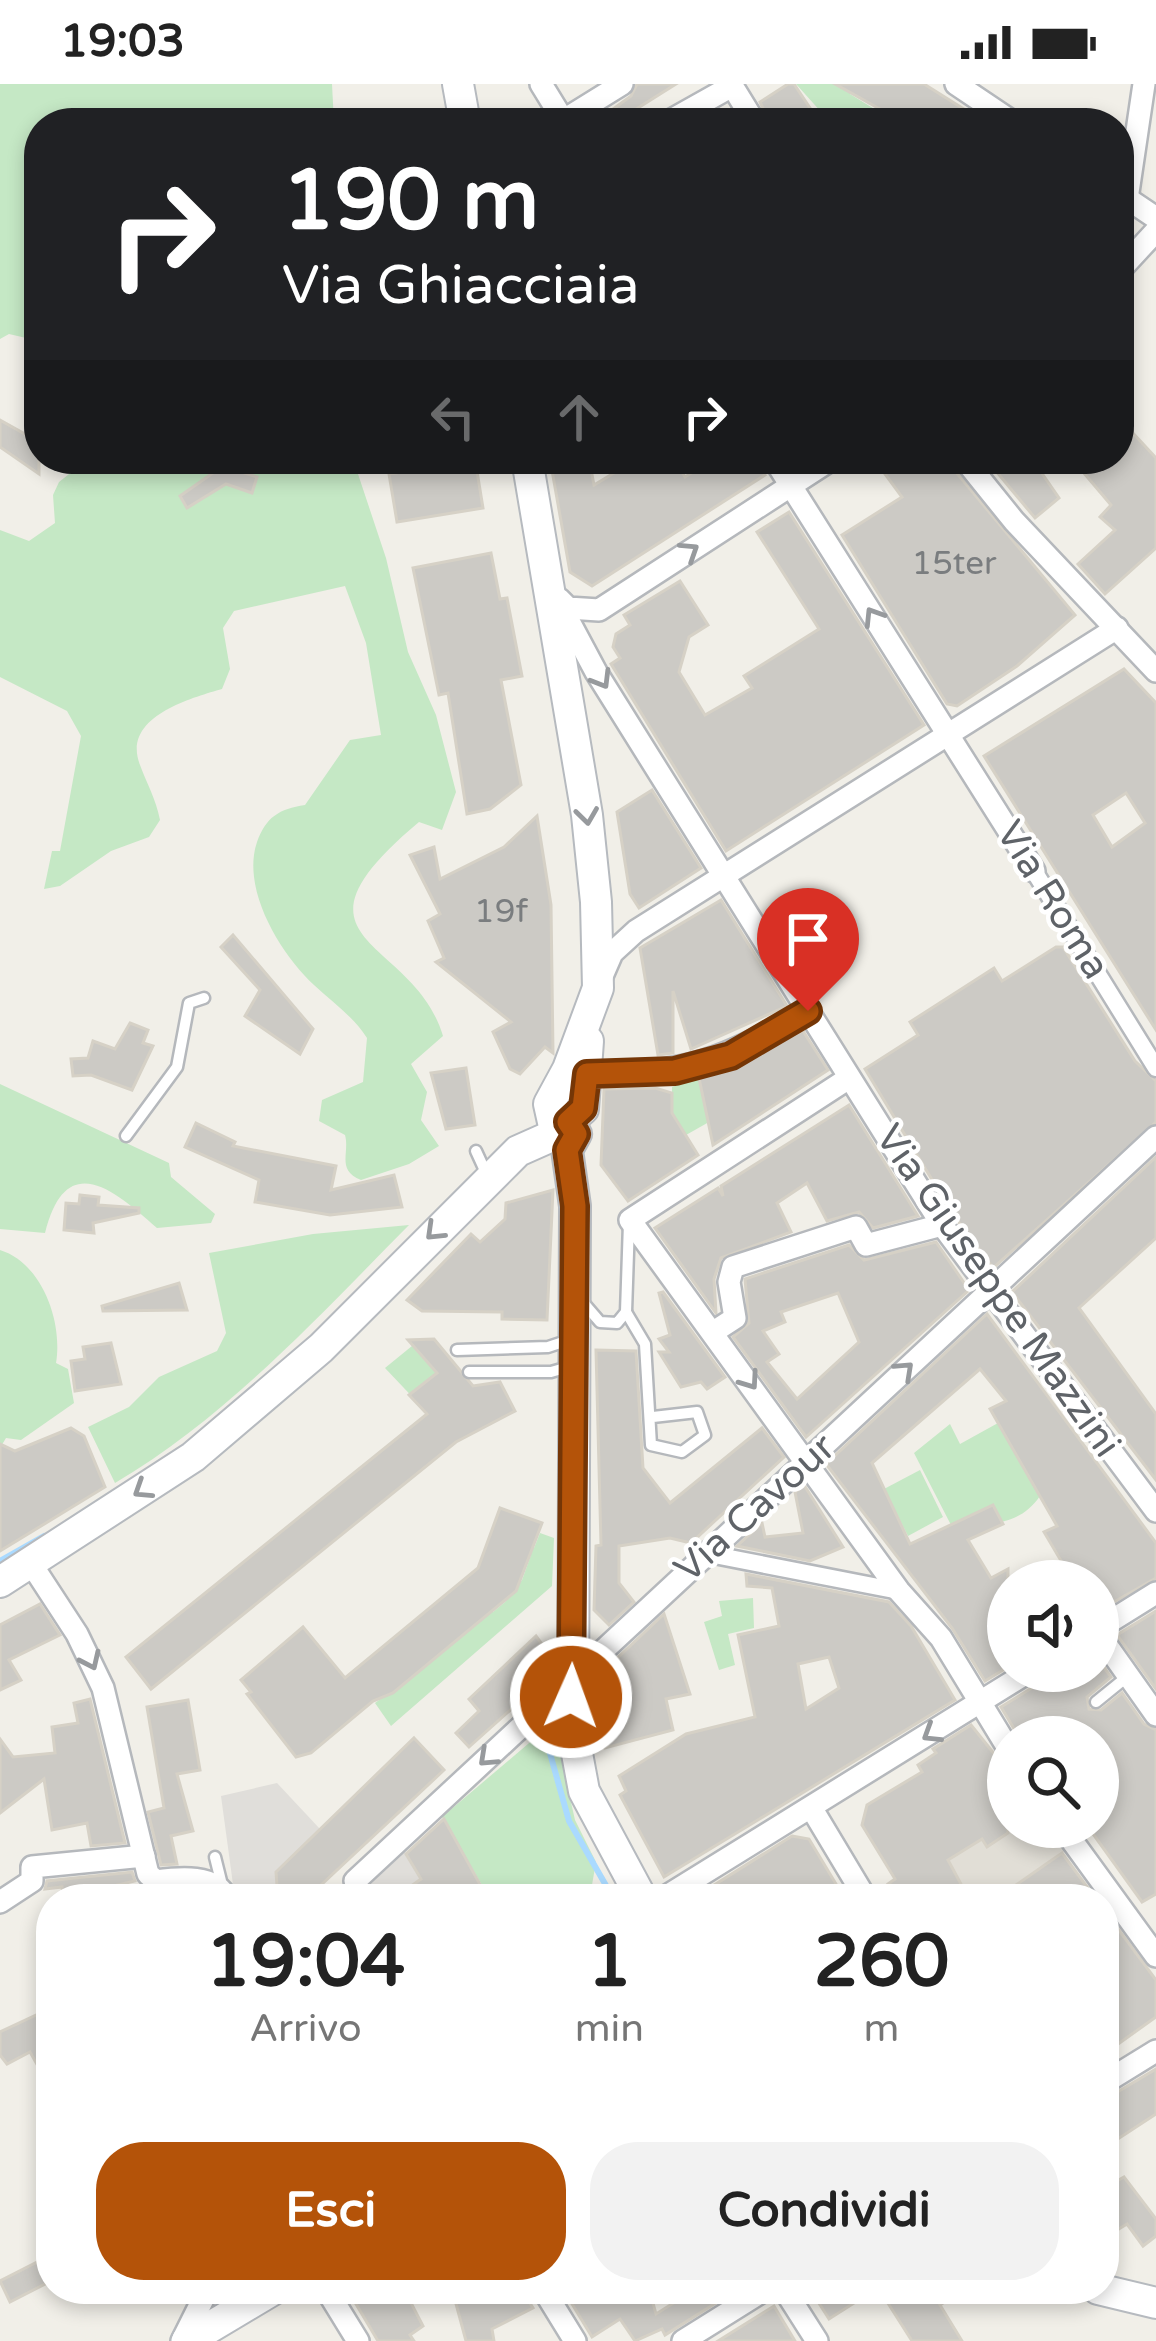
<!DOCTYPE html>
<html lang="it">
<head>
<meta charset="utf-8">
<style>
	body { margin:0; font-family:"Varela Round",sans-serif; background:#f2f2f2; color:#222; height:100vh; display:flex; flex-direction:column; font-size:45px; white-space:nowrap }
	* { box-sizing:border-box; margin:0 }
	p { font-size:39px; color:#767676 }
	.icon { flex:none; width:66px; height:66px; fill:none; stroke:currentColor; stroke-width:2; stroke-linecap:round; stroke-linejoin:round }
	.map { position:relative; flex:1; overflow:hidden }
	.panel { position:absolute; left:36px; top:1800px; width:1083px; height:420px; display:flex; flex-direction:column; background:#fff; border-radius:48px; box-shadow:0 6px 18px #0003 }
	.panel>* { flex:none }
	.hud { position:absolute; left:24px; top:24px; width:1110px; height:366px; border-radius:48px; box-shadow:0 6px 18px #0003; background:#202124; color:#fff; overflow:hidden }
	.buttons { position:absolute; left:987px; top:1476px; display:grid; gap:24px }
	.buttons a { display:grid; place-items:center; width:132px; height:132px; border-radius:50%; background:#fff; box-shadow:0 6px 18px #0003; font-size:60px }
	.pin { position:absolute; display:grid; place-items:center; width:102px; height:102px; color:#fff; margin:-123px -51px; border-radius:50% 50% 50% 0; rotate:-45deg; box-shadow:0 0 12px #0007 }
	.pin .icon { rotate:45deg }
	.me { position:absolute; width:132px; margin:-66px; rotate:2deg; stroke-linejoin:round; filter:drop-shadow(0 0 9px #0008) }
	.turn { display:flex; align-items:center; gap:42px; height:252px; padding:0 60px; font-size:54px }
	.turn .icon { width:156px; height:156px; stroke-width:2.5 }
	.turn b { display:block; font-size:84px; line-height:102px }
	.lanes { display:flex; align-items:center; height:114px; padding:0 60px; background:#0003; justify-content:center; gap:60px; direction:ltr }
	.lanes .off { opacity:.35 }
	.eta { display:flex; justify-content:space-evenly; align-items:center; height:204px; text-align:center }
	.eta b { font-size:72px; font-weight:700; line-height:84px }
	.action { display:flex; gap:24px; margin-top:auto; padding:24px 60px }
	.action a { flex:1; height:138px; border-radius:48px; background:#b45309; color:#fff; font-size:48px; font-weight:700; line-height:138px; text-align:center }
	.action a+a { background:#f2f2f2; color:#222 }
	.status { display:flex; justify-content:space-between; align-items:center; height:84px; padding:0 60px; background:#fff; direction:ltr }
	.status svg { height:33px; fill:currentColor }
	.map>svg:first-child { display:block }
	.industrial { fill:#e0deda }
	.education { fill:#e1ded6 }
	.green { fill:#c5e8c5 }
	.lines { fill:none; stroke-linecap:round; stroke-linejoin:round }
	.stream { stroke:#aadaff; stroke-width:6 }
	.building { fill:#cccac5; stroke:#d6d1c6; stroke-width:3; fill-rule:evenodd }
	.service-casing { stroke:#b5b8bc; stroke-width:15 }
	.pedestrian-casing { stroke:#b5b8bc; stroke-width:21 }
	.minor-casing { stroke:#b5b8bc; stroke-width:26 }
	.secondary-casing { stroke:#b6babf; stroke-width:34 }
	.service { stroke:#fff; stroke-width:10 }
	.pedestrian { stroke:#fff; stroke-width:16 }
	.minor { stroke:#fff; stroke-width:21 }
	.secondary { stroke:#fff; stroke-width:30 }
	.oneway { stroke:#979a9d }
	.route-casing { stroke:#753606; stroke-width:30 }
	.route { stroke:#b45309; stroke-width:21 }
	.labels { text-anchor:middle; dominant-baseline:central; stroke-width:9; stroke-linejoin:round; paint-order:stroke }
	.number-label { font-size:33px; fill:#7a7d7f }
	.street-label { font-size:39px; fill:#5f6368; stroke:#fff }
</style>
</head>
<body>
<div class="status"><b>19:03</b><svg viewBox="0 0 49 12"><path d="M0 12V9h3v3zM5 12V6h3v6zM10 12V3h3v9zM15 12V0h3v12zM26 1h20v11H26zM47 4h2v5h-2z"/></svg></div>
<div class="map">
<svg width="1156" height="2257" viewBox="0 0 1156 2257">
	<rect width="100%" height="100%" fill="#f1efe8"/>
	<g class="industrial">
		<polygon points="277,1699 349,1776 306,1815 235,1815 221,1712"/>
		<polygon points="405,1768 434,1815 366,1815 362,1808"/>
	</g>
	<polygon class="education" points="1018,1743 1048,1743 1065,1767 996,1815 897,1815 888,1800 982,1755 988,1762"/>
	<g class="green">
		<polygon points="0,0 332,0 334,39 39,39 39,257 9,250 0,255"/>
		<polygon points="796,0 853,0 850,10 897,39 831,39"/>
		<path d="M88 375H353L386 474 408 568 436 631 456 708 442 746 419 738C272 861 413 851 443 952L411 980 427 1008 421 1036 439 1062 409 1080 361 1096C336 1086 350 1069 345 1051L319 1037 322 1016 363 998 367 954C353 932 332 918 314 901 280 869 241 805 257 758 266 733 279 725 305 721L350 656 381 651 366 559 345 502 234 527 223 544 230 585 222 605C191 614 121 633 140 681 147 700 156 715 160 736L149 753 111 767 60 802 44 805 52 767H60L81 652 67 627 0 593V446L29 457 55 439 53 411 59 398Z"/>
		<polygon points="699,994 709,1038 686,1051 672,1047 672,1003"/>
		<path d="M0 1000 169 1079 171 1093 215 1130 211 1139 157 1144C113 1105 66 1065 45 1149L0 1145Z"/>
		<path d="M409 1141C319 1232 227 1333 115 1399L88 1343 129 1323 159 1293 217 1267 226 1249 209 1169 313 1150Z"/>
		<path d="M0 1166C42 1179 63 1238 56 1279L68 1285 74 1319 21 1356 6 1354 0 1364Z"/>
		<polygon points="412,1262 468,1297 421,1322 385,1284"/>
		<path d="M998 1339 1040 1412C1018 1444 986 1440 951 1441L914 1369 950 1340 960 1360Z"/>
		<polygon points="920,1386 943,1433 908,1452 884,1405"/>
		<polygon points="540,1449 554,1454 552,1502 391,1642 375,1619 436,1574 440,1564 444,1568 490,1525 493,1528 505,1518 522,1496 531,1471 524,1468 526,1461 534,1464"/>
		<polygon points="753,1514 754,1544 728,1550 735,1581 719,1586 704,1538 722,1532 719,1517"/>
		<polygon points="548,1652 559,1665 575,1736 596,1778 592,1801 568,1815 507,1815 498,1800 486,1808 442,1733 535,1654"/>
	</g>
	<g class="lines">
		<g class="stream">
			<polyline points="0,1477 44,1452"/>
			<polyline points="544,1648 569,1737 608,1805"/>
		</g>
	</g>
	<g class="building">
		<polygon points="637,0 676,0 614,39 594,39 631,12"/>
		<polygon points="788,0 794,0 820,39 770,39 760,18"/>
		<polygon points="835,0 924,0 986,39 905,39"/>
		<polygon points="1119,334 1156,374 1156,464 1105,510 1078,480 1115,446 1100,433 1111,421 1072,375 1119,375"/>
		<polygon points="0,336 39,358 39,390 0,363"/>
		<polygon points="427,375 475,375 483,424 397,438 389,390 428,384"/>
		<polygon points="550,375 589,375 594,401 637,375 674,375 685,393 714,375 755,375 765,391 592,502 570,488"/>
		<polygon points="874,375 945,375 1075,531 1017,582 957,622 947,620 842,451 902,413"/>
		<polygon points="986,375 1032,375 1059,414 1035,434"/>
		<polygon points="223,382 257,393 252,409 226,400 187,424 180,412"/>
		<polygon points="789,428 924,641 726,767 611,580 620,574 613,563 616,550 630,541 624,531 680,497 708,541 689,553 679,588 705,631 752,604 744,592 819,545 757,448"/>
		<polygon points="491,469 500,515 507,514 522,592 501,596 521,701 490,725 467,730 448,609 439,611 413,484"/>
		<path d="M1124 585 1156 619V946L984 672ZM1126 709 1145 739 1112 763 1093 731Z"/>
		<polygon points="652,706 701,784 639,824 630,810 617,728"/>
		<polygon points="537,732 551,821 553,969 545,963 520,990 510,985 493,948 511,938 436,878 444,874 428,837 440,830 410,771 434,763 440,795 504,763"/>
		<polygon points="721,816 787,922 691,965 673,907 673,969 658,971 640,864"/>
		<polygon points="233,851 313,945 300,970 245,932 260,906 221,863"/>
		<polygon points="1056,863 1063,863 1135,977 1156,997 1156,1038 993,1184 954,1132 865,985 918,951 910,938 994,884 1002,897"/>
		<polygon points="130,939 148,946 143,959 153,962 132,1006 91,991 73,992 71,975 88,974 93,957 115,965"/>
		<polygon points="803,947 828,986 713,1061 699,994"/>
		<polygon points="466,984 475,1041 446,1045 431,989"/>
		<polygon points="655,1004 672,1009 672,1029 698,1071 628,1117 601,1081 604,1005"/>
		<polygon points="849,1021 918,1132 873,1144 859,1128 827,1137 807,1099 777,1119 791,1148 721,1174 714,1195 716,1229 655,1144 718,1104 723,1112 721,1102"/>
		<polygon points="196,1039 235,1058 233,1062 336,1082 331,1106 394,1091 402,1123 330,1131 255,1118 259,1096 185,1063"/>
		<polygon points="1156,1073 1156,1154 1079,1224 1156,1330 1156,1396 1012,1208"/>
		<polygon points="553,1106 547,1236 502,1235 502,1228 422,1227 407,1216 471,1150 480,1158 505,1135 506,1119"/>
		<polygon points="80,1111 99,1113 98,1121 139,1124 139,1129 93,1139 94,1149 64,1146 66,1119 79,1120"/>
		<path d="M936 1158 969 1206 806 1353 733 1253 749 1239 745 1195 849 1161 864 1176ZM838 1209 859 1258 797 1315 767 1278 779 1270 763 1247 785 1238 781 1228Z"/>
		<polygon points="179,1199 187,1226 103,1227 102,1222"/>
		<polygon points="663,1208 725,1293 707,1305 701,1298 681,1303 659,1268 669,1268 659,1255 670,1251 659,1209"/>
		<polygon points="987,1230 1156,1459 1156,1494 1098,1527 1098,1497 1073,1497 1044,1448 1057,1442 990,1325 1006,1317 980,1285 872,1379 910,1460 993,1421 1003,1440 968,1456 991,1494 1008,1485 1008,1583 985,1597 952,1544 826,1380"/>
		<polygon points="434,1255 473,1302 500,1298 515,1327 456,1358 151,1605 126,1573 427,1330 409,1311 437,1289 408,1256"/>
		<polygon points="111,1259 121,1300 75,1307 71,1277 85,1275 83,1263"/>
		<polygon points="596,1266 636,1267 643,1384 670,1419 762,1344 784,1373 691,1459 670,1454 619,1462 619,1499 634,1518 609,1541 594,1526 596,1462 601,1461"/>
		<polygon points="71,1344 84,1352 105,1403 0,1467 0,1360 15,1367"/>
		<polygon points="804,1401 843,1463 810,1477 737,1462 762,1439 765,1453 803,1449 795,1408"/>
		<polygon points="500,1424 542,1439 516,1507 393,1609 373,1617 311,1669 296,1673 247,1610 251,1608 241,1596 303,1543 345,1594 478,1484"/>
		<path d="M746 1490 889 1518 911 1542 955 1616 664 1793 620 1711 626 1707 619 1692 686 1650 755 1633 738 1551 779 1542 772 1504 747 1502ZM829 1573 839 1604 806 1625 798 1580Z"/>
		<polygon points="40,1520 60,1551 9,1576 21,1596 0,1606 0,1541"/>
		<polygon points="1156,1527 1156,1605 1117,1551"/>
		<polygon points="664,1530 690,1610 666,1615 673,1646 605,1664 593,1597"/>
		<polygon points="536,1552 554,1577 554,1587 469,1663 456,1649 479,1627 469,1615"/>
		<polygon points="1098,1575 1111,1593 1087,1613 1089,1625 1101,1626 1122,1609 1144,1640 1156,1646 1156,1810 1142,1818 1088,1743 1098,1743 1098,1653 1019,1653 1001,1623 1059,1587 1098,1587"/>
		<polygon points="90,1615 125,1759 91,1762 87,1739 52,1746 44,1695 0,1729 0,1655 13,1673 55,1669 52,1643 78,1639 74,1619"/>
		<polygon points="188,1616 200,1686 177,1690 193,1747 171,1752 177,1780 161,1781 148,1728 164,1724 147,1623"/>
		<polygon points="971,1641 1008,1687 1008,1749 987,1763 982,1755 948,1776 969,1815 897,1815 888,1800 895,1795 862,1741 867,1721 922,1688 918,1681 936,1669 933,1665"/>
		<polygon points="414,1654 444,1686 306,1815 278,1815 276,1788"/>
		<polygon points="444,1735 488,1815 393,1815 421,1795 406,1770"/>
		<polygon points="792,1752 809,1755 845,1815 692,1815"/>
		<polygon points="1062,1769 1096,1815 996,1815 1049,1778"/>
		<polygon points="132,1788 135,1797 79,1810 63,1811 62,1803 45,1805 47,1797"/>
		<polygon points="1104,1826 1156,1896 1156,1933 1104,1970"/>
		<polygon points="51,1924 51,2005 30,1968 7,1980 0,1971 0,1948"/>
		<polygon points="1156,1985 1156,2030 1104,2064 1104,2016"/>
		<polygon points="1104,2077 1117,2097 1124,2093 1156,2135 1156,2152 1143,2162 1127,2140 1104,2154"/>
		<polygon points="51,2171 51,2197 10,2218 0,2197"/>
		<polygon points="347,2205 437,2205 410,2217 423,2242 410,2251 414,2257 378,2257"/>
		<polygon points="452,2205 521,2205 533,2224 492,2245 494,2257 466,2257"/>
		<polygon points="563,2205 640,2205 643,2213 651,2212 656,2230 696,2205 738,2205 665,2251 662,2245 635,2257 620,2235 592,2253"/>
		<polygon points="810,2205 876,2205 829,2235"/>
		<polygon points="879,2205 965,2205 940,2221 962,2257 912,2257"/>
		<polygon points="774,2222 795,2257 718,2257"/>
	</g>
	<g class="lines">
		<g class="service-casing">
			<g id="service">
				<polyline points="126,1052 177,983 189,919 204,914"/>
				<polyline points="476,1067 487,1091"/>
				<polyline points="581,1216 600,1238 617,1239 626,1228 629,1139"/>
				<polyline points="626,1228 645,1260 651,1361 682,1368 705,1351 697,1328 653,1333"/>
				<polyline points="457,1266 548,1263 572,1255"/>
				<polyline points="469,1288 551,1288 572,1282"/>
				<polyline points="1096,1618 1128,1592"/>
				<polyline points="215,1773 223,1805"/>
			</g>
		</g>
		<g class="pedestrian-casing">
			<g id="pedestrian">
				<polyline points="1034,787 1156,984"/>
				<polyline points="704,1469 899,1507"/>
			</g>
		</g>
		<g class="minor-casing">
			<g id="minor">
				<polyline points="541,0 565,39"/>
				<polyline points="731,0 755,39"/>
				<polyline points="956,0 1014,39"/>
				<polyline points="564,36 622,0"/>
				<polyline points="666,39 732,2"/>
				<polyline points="1119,109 1156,134"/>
				<polyline points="1127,115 1144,0"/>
				<polyline points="1119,187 1156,147"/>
				<polyline points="774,375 1034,787"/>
				<polyline points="964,375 1014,437 1156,587"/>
				<polyline points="557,515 596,588 942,1141 1156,1427"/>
				<polyline points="559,515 568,524 599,526 832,375"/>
				<polyline points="602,892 612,869 636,847 1117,544"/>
				<path d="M587 990C692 989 718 978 808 927"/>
				<polyline points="849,994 630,1136 899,1507 941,1554 1008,1664"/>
				<polyline points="715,1247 735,1234 729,1198 733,1183 856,1143 866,1161 942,1141"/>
				<path d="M30 1478 77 1550 103 1604 148 1790 156 1797C179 1794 216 1790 227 1815"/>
				<polyline points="1098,1545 1156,1509"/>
				<polyline points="1098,1549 1156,1631"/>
				<polyline points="812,1725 866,1815"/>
				<polyline points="1062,1743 1156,1872"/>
				<polyline points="355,1797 1156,1053"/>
				<polyline points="662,1815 1030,1587"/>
				<polyline points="0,1818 32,1797 32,1783 144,1772"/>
				<polyline points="1104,1999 1156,1967"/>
				<polyline points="326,2205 358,2257"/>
				<polyline points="543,2205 575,2257"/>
				<polyline points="784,2205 817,2257"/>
				<polyline points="182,2257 208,2205"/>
				<polyline points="683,2257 766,2205"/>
			</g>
		</g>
		<g class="secondary-casing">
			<g id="secondary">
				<polyline points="458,0 465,39"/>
				<polyline points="527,375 587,731 596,818 598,904 568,985 549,1020 553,1038"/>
				<polyline points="568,1038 576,1050 567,1066 575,1122 573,1648 584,1707 642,1815"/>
				<polyline points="568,1038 583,1025 588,957"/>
				<polyline points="0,1498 193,1373 321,1264 518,1067 545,1055"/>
				<polyline points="1098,2205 1156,2219"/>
				<polyline points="187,2257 274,2205"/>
			</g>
		</g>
		<use href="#service" class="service"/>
		<use href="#pedestrian" class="pedestrian"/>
		<use href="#minor" class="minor"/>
		<use href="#secondary" class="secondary"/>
	</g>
	<defs><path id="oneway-chevron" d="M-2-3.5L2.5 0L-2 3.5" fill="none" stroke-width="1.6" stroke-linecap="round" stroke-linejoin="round" transform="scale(3)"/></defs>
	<g class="oneway">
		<use href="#oneway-chevron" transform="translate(690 467) rotate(-33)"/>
		<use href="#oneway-chevron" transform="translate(873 532) rotate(-122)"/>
		<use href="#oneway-chevron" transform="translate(602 596) rotate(59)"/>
		<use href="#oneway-chevron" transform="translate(587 732) rotate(82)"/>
		<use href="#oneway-chevron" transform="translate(434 1148) rotate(136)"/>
		<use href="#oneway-chevron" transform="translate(905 1286) rotate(-43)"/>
		<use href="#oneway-chevron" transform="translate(750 1297) rotate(55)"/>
		<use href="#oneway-chevron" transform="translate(142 1406) rotate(147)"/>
		<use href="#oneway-chevron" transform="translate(91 1577) rotate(65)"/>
		<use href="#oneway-chevron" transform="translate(931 1650) rotate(148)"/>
		<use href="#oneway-chevron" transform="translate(487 1674) rotate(137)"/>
	</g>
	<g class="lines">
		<g class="route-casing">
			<polyline id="route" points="571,1613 575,1122 567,1066 576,1050 568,1038 583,1024 587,990 675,987 731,972 808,927"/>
		</g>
		<use href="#route" class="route"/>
	</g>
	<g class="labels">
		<g class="number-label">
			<text x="954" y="479">15ter</text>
			<text x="501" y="827">19f</text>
		</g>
		<g class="street-label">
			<text transform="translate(1053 816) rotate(58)">Via Roma</text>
			<text transform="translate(998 1207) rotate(55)">Via Giuseppe Mazzini</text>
			<text transform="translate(755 1424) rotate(-42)">Via Cavour</text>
		</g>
	</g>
</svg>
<div class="buttons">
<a><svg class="icon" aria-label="sound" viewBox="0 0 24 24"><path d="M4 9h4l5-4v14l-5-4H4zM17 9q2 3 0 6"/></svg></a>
<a><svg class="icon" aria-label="search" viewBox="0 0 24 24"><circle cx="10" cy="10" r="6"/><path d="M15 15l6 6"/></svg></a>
</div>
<div class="pin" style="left:808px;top:927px;background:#d93025"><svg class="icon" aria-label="arrive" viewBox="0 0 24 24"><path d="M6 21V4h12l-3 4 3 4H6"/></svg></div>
<svg class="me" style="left:571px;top:1613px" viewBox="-20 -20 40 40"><circle r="17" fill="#b45309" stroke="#fff" stroke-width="3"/><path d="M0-11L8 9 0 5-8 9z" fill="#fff"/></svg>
<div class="hud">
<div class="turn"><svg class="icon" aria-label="right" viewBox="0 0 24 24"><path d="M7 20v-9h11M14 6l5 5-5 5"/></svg><div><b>190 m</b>Via Ghiacciaia</div></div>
<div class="lanes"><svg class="icon off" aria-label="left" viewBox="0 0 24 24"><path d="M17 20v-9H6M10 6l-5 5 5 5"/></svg><svg class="icon off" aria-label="ahead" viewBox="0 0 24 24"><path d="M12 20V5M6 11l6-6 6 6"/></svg><svg class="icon" aria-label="right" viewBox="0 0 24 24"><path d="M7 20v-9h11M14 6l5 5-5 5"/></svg></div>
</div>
<section class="panel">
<div class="eta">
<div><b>19:04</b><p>Arrivo</p></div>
<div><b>1</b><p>min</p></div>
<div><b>260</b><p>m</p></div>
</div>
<div class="action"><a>Esci</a><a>Condividi</a></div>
</section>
</div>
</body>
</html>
